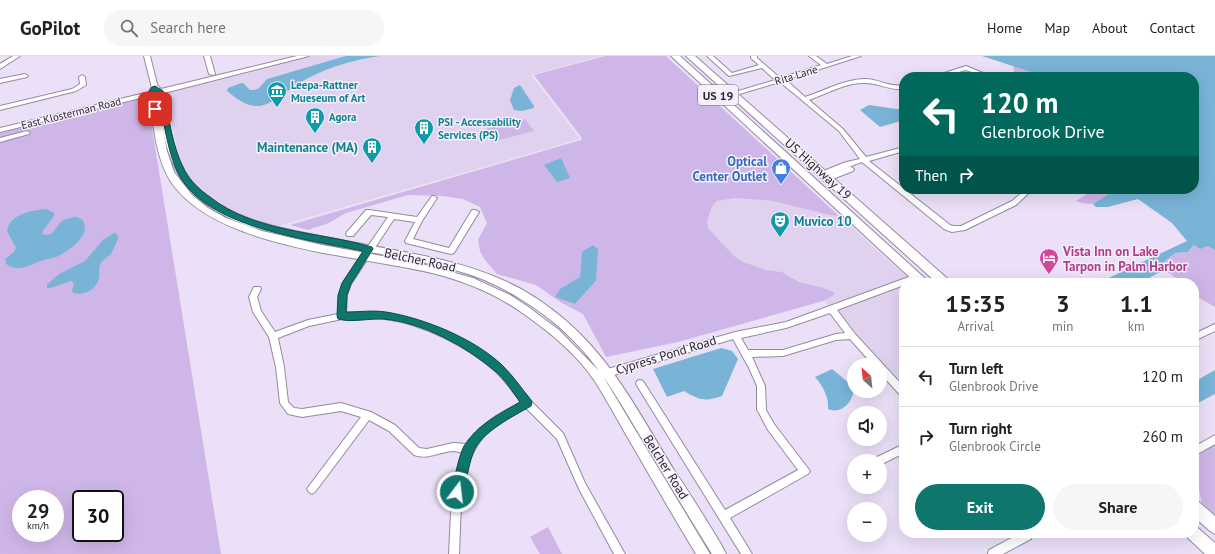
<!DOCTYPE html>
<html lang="en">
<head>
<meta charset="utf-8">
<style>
	body { margin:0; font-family:"PT Sans",sans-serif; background:#f6f6f6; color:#202124; height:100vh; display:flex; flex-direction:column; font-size:15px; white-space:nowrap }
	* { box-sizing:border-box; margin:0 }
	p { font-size:13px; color:#757577 }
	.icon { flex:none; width:22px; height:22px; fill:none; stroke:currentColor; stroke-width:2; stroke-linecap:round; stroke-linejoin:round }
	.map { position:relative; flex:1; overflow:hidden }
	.sheet { position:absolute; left:899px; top:222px; width:300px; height:260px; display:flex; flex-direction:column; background:#fff; border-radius:16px; box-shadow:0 4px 16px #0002 }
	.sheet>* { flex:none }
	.hud { position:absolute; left:899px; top:16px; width:300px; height:122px; border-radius:16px; box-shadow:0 4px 16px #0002; background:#00695c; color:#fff; overflow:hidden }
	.needle { width:26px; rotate:333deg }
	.buttons { position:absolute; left:847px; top:302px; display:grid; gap:8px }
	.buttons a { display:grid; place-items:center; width:40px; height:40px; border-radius:50%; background:#fff; box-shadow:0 4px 16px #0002; font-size:20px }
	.speed { position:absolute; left:12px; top:434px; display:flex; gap:8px; font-size:20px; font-weight:700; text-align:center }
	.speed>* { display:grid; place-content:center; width:52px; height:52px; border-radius:50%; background:#fff; box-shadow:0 4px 16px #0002; line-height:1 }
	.speed small { font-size:10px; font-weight:400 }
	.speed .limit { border:2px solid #111; border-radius:6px; background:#fff; color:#111 }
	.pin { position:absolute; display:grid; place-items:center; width:34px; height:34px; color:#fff; margin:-17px; border-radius:8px; box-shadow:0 2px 6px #0006 }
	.me { position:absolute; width:44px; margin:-22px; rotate:15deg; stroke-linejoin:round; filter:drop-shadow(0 0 3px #0008) }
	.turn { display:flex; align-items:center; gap:14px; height:84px; padding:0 16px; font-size:18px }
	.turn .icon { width:52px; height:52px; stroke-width:2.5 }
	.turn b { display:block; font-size:28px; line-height:34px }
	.then { display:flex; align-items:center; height:38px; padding:0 16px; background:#0003; gap:8px; font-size:15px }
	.eta { display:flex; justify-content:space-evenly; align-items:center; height:68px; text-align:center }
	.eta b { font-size:24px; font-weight:700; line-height:28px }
	.cta { display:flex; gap:8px; margin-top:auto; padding:8px 16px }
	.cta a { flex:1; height:46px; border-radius:24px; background:#0f766e; color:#fff; font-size:16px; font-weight:700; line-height:46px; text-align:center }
	.cta a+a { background:#f6f6f6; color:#202124 }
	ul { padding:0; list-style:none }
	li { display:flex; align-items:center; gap:12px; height:60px; padding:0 16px; border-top:1px solid #e0e0e0 }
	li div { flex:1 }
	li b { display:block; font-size:15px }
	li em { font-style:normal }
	header { display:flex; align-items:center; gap:24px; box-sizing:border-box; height:56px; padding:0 20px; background:#fff; border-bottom:1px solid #e0e0e0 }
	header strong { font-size:19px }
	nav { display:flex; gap:22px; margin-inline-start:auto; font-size:14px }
	.search { width:280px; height:36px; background:#f6f6f6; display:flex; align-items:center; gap:10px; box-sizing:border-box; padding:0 14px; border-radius:22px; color:#757577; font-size:15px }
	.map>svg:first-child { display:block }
	.built { fill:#e0d2ef }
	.green { fill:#cfb6e8; fill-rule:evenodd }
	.water { fill:#79b4d7 }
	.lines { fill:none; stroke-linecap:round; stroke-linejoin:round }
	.minor-casing { stroke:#948a9f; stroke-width:2 }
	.major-casing { stroke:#948a9f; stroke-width:2 }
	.highway-casing { stroke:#948a9f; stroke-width:2 }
	.minor { fill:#fff; fill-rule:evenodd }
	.major { fill:#fff; fill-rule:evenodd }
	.highway { fill:#fff; fill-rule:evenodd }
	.route { fill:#0f766e; stroke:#0a4d48 }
	.labels { text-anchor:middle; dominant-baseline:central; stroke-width:3; stroke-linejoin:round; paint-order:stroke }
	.far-street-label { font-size:11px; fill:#2c2830; stroke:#f6effd }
	.far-culture-label { font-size:11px; font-weight:bold; fill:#0d838f; stroke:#f6effd; text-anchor:start }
	.shield { fill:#f6effd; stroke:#69646e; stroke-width:1 }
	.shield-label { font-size:12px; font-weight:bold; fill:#2c2830 }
	.culture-label { font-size:13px; font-weight:bold; fill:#0d838f; stroke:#f6effd; text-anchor:end }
	.shop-label { font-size:13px; font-weight:bold; fill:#366cbe; stroke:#f6effd; text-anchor:end }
	.street-label { font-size:13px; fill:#2c2830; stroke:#f6effd }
	.hotel-label { font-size:13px; font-weight:bold; fill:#b23c85; stroke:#f6effd; text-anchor:start }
</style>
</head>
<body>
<header>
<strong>GoPilot</strong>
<div class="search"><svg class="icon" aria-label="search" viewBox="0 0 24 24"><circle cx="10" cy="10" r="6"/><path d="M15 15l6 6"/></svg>Search here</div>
<nav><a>Home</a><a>Map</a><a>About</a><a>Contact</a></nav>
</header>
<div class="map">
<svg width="1215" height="498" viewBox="0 0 1215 498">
	<rect width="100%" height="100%" fill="#ebe0f7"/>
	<g class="built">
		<polygon points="314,0 601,0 531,19 580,83 278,170 258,166 226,152 205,137 192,124 182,109 177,93 166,39 175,33"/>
		<polygon points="736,142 773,145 830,159 839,160 908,222 830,251 824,244 834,239 820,231 799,226 782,216 766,214 741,205 733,199 708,172 707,165 712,151 718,145"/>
		<polygon points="904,229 904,328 843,264 836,255"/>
	</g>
	<g class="green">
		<path d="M605 0H666L839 160 830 159 773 145 736 142 717 145 712 151 707 165 708 172 733 199 741 205 766 214 782 216 799 226 820 231 834 236V239L823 245 678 286 606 301 583 258 562 247 536 229 497 218 485 204 480 195 478 184 487 167 480 151 463 143 442 140 408 139 346 157 329 167 308 174 290 169 581 84 582 82 534 19ZM582 200 596 213V225L575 248 556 241 561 232 580 221Z"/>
		<polygon points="1013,9 1047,21 1015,21"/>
		<path d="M147 41 221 498H0V77ZM21 443H55V477H21ZM81 443H115V477H81Z"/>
		<polygon points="525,63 534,75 492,86 485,73"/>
		<path d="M1094 133H1129C1112 141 1095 153 1076 145Z"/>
		<polygon points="1200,183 1215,186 1215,251 1201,243 1194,237 1194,227 1183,227 1159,210 1175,197 1188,196"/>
		<polygon points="1215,388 1215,459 1202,447 1194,413 1194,402"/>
		<polygon points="548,471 562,498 540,498 530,481"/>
	</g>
	<g class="water">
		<path d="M346 0H380C351 4 322 13 296 29 288 35 269 50 259 50 246 51 236 42 227 35L228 32 241 27H243L250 34C260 35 261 29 267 23Z"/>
		<polygon points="982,0 1215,0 1215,194 1208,190 1200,193 1194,189 1188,196 1175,197 1159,210 1164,214 1139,227 1098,227 1187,185 1172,167 1138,143 1108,151 1096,151 1093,148 1117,133 1194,133 1194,21 1047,21"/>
		<polygon points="520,29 534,50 534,52 522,55 514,54 510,44 514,32"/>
		<polygon points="869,49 904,54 904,64 880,71 860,54"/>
		<polygon points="561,102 570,122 557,126 544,109"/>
		<path d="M47 153 54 157V160L42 176V178C53 181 54 174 59 168 63 163 71 161 77 161L83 164C84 168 86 173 84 177 80 186 66 197 56 201 51 203 46 203 41 205 28 209 20 217 6 208L5 203 14 196 16 192 7 175C9 158 33 154 47 153Z"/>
		<path d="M114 177 117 178 118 183 111 198 101 206C98 212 100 217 99 222 97 233 84 240 74 237L72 235 74 227 71 225 50 232H47V229L59 218 85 205 103 184Z"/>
		<polygon points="593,189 598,193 596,225 575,248 555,241 561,232 580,221 582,196"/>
		<path d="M721 292 732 295 738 303 722 340C705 346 699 344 684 335L667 341 653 313Z"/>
		<path d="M832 313 854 331C854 345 842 359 828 353 829 341 823 330 815 321Z"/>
		<polygon points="1215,314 1215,338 1194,349 1194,326"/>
	</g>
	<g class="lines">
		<g class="minor-casing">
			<g id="minor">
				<polygon points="13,0 20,0 0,13 0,8"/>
				<polygon points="144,0 150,0 158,32 157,33 155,34 152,32"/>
				<polygon points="204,0 210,0 215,18 214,19 209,18"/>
				<path d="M707 0H713L732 17 759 9 751 2V0H757V2L780 22 821 9 809 0H816L827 8 852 0H861L786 24 805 41C824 35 845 23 865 23 879 23 890 32 904 29V33C889 35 878 26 863 27 845 27 826 38 809 44L843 73 866 101 904 91V95L869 105 950 169 953 170H961L1012 145 1026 133H1033L1016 149 965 174 952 176 944 173 862 106C852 109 829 121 821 120V116L846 106 860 103 839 75 780 26 736 39H732V37L775 24 762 12 729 20Z"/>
				<polygon points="966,10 993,21 985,21 966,14 941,21 932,21"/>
				<polygon points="25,18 28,20 27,21 0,27 0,23"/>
				<polygon points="82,19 85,21 86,29 76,35 0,54 0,50 72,33 80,28 79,21"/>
				<polygon points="27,75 30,77 29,78 0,86 0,82"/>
				<polygon points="849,111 851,111 854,113 853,115 830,124 826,124 825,122 826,120"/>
				<path d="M432 140H434L437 142 422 165 413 183 449 192 472 154H475L479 156 454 197 451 198 406 187 405 185 415 166 394 163 351 228 347 239 346 257H385L415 264 446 275 478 293 502 310 530 344 563 377 585 427 625 498H614L579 433 557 383 526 352C512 360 496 368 485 379 458 408 461 462 459 498H449L452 436 463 397C460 396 456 395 453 395 439 396 428 404 414 399L389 375 369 364 315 436 312 438 309 436 307 433 309 430 361 361 341 355 302 361 288 358 280 347 276 311 269 281 253 256 249 241 254 231H260L261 233 257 241 261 255 275 276 308 264 338 258 339 239 343 227 388 161 371 159 353 180H347L346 178 347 176 366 154H369L417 161ZM342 263C356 263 371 262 385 263 423 268 467 290 495 315 505 324 513 336 521 346L496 360 479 373 467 388 453 387 427 393 419 392 395 369 371 356 341 347 302 353 294 352 288 346 284 311 278 282 309 270Z"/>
				<path d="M917 218 921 221 920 223 909 227H904V229L837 254 855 278 904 331V341L901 340 880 317V309H873L850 283 836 284 783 300 752 301 765 330 766 354 774 368 810 415 808 418 730 462 752 498H741L636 328 637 325 640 324 643 325 725 454 798 414 768 374 759 357 757 354V330L749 312 733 283 601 323 598 322 597 319 598 316 601 315 735 276 786 266ZM830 257 845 277 836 278 783 294H748L741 282 786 272Z"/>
				<polygon points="1215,268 1215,275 1194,285 1194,278"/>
				<polygon points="1215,379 1215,388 1194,400 1194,391"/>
				<polygon points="904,388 904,397 880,409 880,405 873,405 875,402"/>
				<polygon points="1021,477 1031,477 1032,479 1031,483 1003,498 988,498 989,494"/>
			</g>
		</g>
		<g class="major-casing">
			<path id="major" d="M297 0H309L164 37C169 65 171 99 190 123 221 162 274 171 320 180 350 186 380 191 409 197 448 204 486 214 521 233 600 278 629 341 674 414 686 432 697 449 708 467 714 477 721 487 726 498H712C690 462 668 427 647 391 609 328 587 284 522 244 502 231 480 221 458 215 415 203 371 197 328 188 278 178 216 170 184 126 170 108 165 86 161 64 160 56 159 45 156 39L167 95 174 116 192 139 208 152 226 162 262 175 322 189 415 206 473 222 510 239 527 250 559 274 601 317 710 498H696C675 463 655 429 635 394 621 371 609 347 594 324 576 297 547 274 521 256 494 237 464 225 432 217 358 199 217 193 171 126 155 101 154 68 149 40L0 76V72L149 36 152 30H158L161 33Z"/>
		</g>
		<g class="highway-casing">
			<g id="highway">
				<polygon points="671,0 680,0 930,227 916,227"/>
				<polygon points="686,0 695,0 949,224 951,227 937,227"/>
				<polygon points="1194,444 1199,446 1215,460 1215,478 1210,475 1194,461"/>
				<polygon points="1194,470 1198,472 1215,487 1215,498 1205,498 1188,482 1185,477 1194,477"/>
			</g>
		</g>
		<use href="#minor" class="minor"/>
		<use href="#major" class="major"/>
		<use href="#highway" class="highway"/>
	</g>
	<path class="route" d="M155 30 163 35C169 61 172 91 185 115 190 125 200 134 210 141 256 177 317 175 372 191L373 193 351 228 347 239 346 256C359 256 373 254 386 256 424 262 476 283 504 311 514 321 522 333 531 344L532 347 531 350C512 361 481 376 473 397 468 411 467 426 461 439L457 441 453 439 451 436C455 422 458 402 464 390 477 369 499 358 520 346 512 335 505 323 495 315 465 290 424 267 384 263 370 262 352 267 338 263L337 260 338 239 342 227 363 195C308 183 203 172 177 115 169 97 166 78 162 59 160 52 159 43 156 36L158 53 155 55 151 53 148 37 152 31Z"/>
	<defs>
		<g id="museum-pin" transform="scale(1)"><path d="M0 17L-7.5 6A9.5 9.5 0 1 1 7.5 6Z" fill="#0f9aa8" stroke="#f6effd"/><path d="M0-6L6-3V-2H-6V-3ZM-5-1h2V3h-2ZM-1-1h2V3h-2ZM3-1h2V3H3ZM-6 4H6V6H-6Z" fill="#fff"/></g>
		<g id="building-pin" transform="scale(1)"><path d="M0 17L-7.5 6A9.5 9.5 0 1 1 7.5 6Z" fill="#0f9aa8" stroke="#f6effd"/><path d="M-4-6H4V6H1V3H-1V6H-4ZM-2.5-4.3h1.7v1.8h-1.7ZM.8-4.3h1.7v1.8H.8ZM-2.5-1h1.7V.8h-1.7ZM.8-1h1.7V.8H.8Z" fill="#fff"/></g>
		<g id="shop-pin" transform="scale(1)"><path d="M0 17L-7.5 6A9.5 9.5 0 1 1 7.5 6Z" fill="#3f7fe0" stroke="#f6effd"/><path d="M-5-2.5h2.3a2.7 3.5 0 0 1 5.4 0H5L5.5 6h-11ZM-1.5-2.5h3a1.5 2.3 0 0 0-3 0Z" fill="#fff"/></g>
		<g id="theatre-pin" transform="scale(1)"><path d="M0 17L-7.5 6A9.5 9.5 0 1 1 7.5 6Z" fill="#0f9aa8" stroke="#f6effd"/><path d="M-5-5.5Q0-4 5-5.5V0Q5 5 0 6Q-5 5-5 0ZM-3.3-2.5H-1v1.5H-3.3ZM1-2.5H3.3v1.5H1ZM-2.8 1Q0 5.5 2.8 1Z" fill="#fff"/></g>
		<g id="hotel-pin" transform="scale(1)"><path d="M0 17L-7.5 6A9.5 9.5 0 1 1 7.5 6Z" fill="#d1479c" stroke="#f6effd"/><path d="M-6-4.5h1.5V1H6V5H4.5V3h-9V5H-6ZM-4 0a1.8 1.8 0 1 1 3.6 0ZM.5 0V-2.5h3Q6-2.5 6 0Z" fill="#fff"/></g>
	</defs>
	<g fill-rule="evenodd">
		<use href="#museum-pin" x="277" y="35"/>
		<use href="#building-pin" x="315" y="61"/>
		<use href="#building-pin" x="424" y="72"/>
		<use href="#building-pin" x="372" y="91"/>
		<use href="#shop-pin" x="781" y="112"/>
		<use href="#theatre-pin" x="780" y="165"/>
		<use href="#hotel-pin" x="1049" y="202"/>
	</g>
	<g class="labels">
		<g class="far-street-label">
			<text transform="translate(796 19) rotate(-17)">Rita Lane</text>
			<text transform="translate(71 57) rotate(-14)">East Klosterman Road</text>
		</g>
		<g class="far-culture-label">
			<text x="291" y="29">Leepa-Rattner<tspan x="291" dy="13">Mueseum of Art</tspan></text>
			<text x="329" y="61">Agora</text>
			<text x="438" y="66">PSI - Accessability<tspan x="438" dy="13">Services (PS)</tspan></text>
		</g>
		<rect class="shield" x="698" y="29" width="40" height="20" rx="3"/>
		<g class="shield-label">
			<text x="718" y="39">US 19</text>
		</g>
		<g class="culture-label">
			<text x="358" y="91">Maintenance (MA)</text>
			<text x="794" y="165" text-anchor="start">Muvico 10</text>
		</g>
		<g class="shop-label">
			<text x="767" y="105">Optical<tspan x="767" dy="15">Center Outlet</tspan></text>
		</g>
		<g class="street-label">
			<text transform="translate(818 113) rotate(42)">US Highway 19</text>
			<text transform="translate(420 204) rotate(12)">Belcher Road</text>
			<text transform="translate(666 299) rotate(-17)">Cypress Pond Road</text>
			<text transform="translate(666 411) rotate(58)">Belcher Road</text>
		</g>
		<g class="hotel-label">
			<text x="1063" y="195">Vista Inn on Lake<tspan x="1063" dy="15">Tarpon in Palm Harbor</tspan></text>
		</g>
	</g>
</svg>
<div class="buttons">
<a><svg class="needle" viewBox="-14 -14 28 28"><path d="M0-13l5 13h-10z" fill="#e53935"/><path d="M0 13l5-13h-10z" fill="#757577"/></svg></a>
<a><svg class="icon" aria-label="sound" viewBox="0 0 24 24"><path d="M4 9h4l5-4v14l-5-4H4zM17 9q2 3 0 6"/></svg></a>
<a>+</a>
<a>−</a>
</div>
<div class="speed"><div>29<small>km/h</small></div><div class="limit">30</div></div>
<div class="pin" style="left:155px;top:53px;background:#d93025"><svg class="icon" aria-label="arrive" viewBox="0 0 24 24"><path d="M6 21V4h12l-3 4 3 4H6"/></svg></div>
<svg class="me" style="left:457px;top:436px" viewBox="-20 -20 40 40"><circle r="17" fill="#0f766e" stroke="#fff" stroke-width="3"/><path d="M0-11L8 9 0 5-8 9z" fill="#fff"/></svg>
<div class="hud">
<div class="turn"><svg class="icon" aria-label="left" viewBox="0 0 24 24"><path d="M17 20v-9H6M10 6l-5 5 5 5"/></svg><div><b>120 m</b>Glenbrook Drive</div></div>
<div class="then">Then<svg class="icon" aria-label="right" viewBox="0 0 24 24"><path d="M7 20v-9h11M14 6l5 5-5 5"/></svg></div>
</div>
<section class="sheet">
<div class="eta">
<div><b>15:35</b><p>Arrival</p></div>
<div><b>3</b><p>min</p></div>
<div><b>1.1</b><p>km</p></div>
</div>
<ul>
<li><svg class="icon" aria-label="left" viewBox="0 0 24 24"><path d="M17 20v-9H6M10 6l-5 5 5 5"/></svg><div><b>Turn left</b><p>Glenbrook Drive</p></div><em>120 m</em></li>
<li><svg class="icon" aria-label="right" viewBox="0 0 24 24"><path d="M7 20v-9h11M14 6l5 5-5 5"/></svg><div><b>Turn right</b><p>Glenbrook Circle</p></div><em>260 m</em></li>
</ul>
<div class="cta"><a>Exit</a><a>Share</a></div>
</section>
</div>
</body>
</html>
